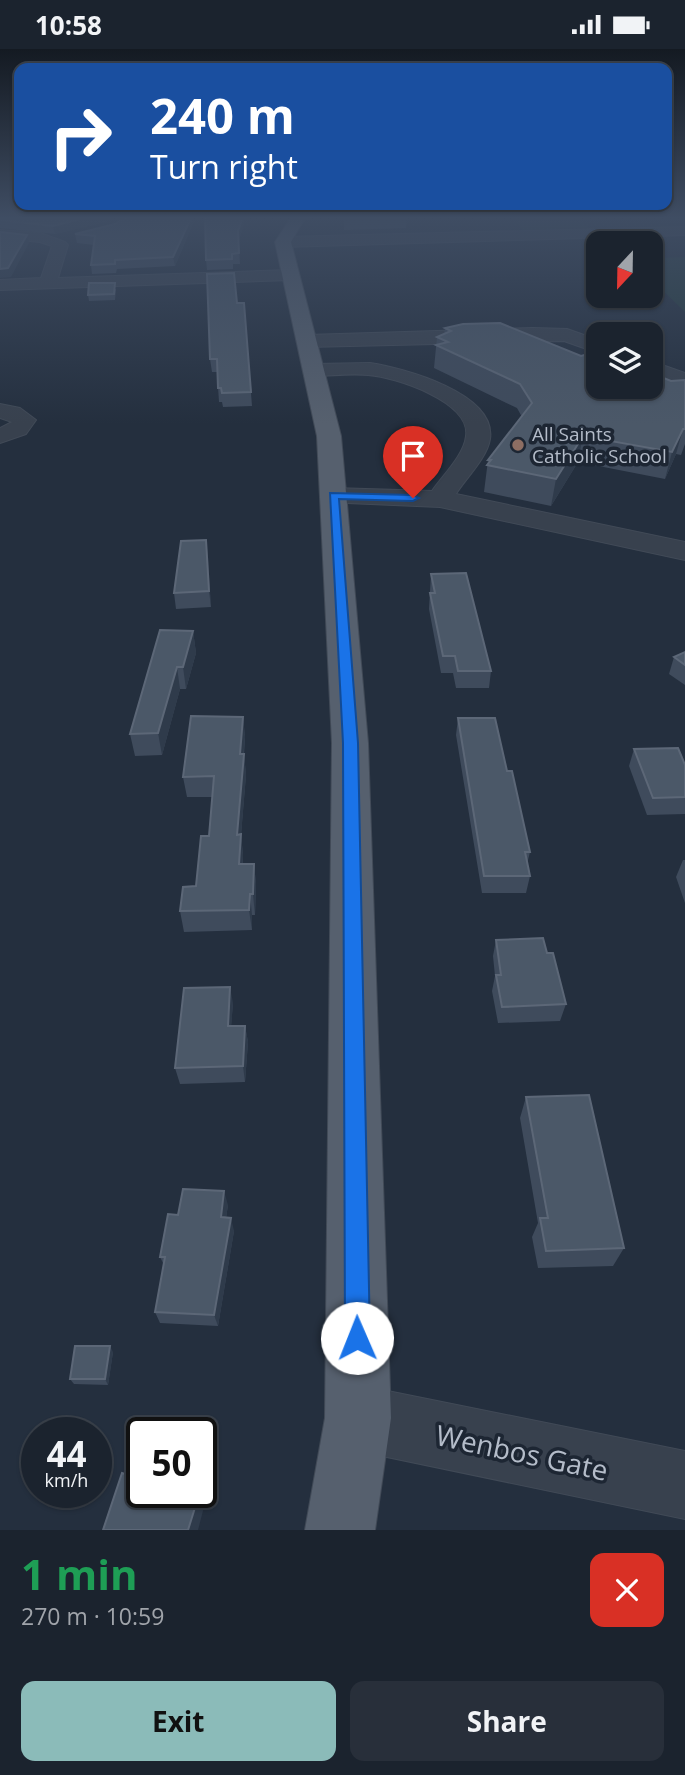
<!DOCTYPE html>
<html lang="en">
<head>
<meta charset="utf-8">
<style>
	body { margin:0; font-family:"Open Sans",sans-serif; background:#282f3a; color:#f1f3f6; height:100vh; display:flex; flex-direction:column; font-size:26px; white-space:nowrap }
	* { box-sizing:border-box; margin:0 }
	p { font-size:23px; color:#a0a4aa }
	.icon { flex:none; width:38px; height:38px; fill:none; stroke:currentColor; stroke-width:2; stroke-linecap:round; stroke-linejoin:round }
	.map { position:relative; height:1481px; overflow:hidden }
	.details { display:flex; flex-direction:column; background:#1b232e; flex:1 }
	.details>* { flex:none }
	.top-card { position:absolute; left:14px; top:14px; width:658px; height:147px; border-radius:14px; box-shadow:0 2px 5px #0004,0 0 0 2px #39404a; background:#1a4fa0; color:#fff; overflow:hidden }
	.needle { width:46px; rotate:202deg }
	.tools { position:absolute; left:586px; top:182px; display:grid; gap:14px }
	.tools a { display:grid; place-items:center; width:77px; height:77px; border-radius:14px; background:#1b232e; box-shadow:0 2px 5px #0004,0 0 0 2px #39404a; font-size:35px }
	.speed { position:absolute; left:21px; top:1368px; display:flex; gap:14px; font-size:35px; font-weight:700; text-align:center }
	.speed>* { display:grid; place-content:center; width:91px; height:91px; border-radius:50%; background:#1b232e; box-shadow:0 2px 5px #0004,0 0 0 2px #39404a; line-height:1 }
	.speed small { font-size:18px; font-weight:400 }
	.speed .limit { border:4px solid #111; border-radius:10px; background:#fff; color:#111 }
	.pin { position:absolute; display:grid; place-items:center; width:60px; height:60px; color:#fff; margin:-72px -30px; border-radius:50% 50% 50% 0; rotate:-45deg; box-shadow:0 0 7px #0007 }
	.pin .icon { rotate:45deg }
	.me { position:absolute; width:77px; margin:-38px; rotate:359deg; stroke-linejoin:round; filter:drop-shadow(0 0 5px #0008) }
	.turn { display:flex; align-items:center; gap:24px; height:147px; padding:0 21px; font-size:32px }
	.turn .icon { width:91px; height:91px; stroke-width:2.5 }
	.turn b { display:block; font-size:49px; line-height:60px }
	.round { display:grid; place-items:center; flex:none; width:74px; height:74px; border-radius:14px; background:#282f3a }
	.headline { display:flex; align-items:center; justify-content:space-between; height:119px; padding:0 21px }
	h1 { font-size:42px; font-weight:700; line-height:52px; color:#1e9e55 }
	.action { display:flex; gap:14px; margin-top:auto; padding:14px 21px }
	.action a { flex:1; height:80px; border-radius:14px; background:#8bbbb9; color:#111; font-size:28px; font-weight:700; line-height:80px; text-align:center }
	.action a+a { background:#282f3a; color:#f1f3f6 }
	.status { display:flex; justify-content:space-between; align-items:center; height:49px; padding:0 35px; background:#1b232e; direction:ltr }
	.status svg { height:19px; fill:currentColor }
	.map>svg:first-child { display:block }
	.green { fill:#263c3f }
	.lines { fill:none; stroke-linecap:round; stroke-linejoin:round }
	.minor-casing { stroke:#414a57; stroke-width:2 }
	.major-casing { stroke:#414a57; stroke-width:2 }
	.minor { fill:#38414e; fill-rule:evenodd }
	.major { fill:#56606e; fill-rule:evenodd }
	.wall { fill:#3f4b5c }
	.shaded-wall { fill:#2f3b4b }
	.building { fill:#4b5868; stroke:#5c6777; stroke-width:2 }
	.route { fill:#1a73e8; stroke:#114b97; stroke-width:2 }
	.education-dot { fill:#8d6e63; stroke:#1d2633; stroke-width:2.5 }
	.labels { text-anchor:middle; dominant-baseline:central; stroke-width:7; stroke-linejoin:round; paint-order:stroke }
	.far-poi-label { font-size:19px; fill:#b4bcc9; stroke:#1d2633; text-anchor:start }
	.near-street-label { font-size:28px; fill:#b4bcc9; stroke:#1d2633 }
</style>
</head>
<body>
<div class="status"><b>10:58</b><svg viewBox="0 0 49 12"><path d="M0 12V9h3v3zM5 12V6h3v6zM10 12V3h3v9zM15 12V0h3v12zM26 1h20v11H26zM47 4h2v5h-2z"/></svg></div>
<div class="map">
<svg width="685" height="1481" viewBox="0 0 685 1481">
	<rect width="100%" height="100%" fill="#242f3e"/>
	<g class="green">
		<polygon points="512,167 576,167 588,179 523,181"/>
		<polygon points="685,208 685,263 651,230 651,209"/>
	</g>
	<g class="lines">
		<g class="minor-casing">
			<g id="minor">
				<polygon points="685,178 685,186 283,198 275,193 283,188"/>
				<polygon points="0,181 40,184 65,193 68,196 58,229 291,221 299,226 291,231 0,241 0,231 41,229 52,197 40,193 0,189"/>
				<polygon points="533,279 567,280 598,291 598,304 564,292 307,298 297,292 307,286"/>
				<polygon points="651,312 685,324 685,337 651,325"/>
				<path d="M370 314C403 319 497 344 490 390 487 409 466 429 456 445L685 493V511L440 458 324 453 320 447 324 441 333 439 432 442C443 426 464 406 466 387 471 353 396 328 368 326 350 324 332 327 314 327L307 325 304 321 307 317 314 315Z"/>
				<polygon points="0,355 20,359 36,371 26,385 0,394 0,379 12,373 0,369"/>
				<polygon points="358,1336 685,1402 685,1470 358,1402 335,1392 325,1369 335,1346"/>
			</g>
		</g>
		<g class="major-casing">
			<polygon id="major" points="292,167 306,167 291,193 341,387 368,694 391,1369 375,1481 305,1481 325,1369 332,694 317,387 275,193"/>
		</g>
		<use href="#minor" class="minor"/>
		<use href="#major" class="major"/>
	</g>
	<g class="wall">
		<polygon points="0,167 115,167 105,173 55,185 0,179"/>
		<polygon points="344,167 407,167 406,179 344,181"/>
		<polygon points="194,172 175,217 117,220 116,224 92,225 91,216 94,196 77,194 75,185 115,175"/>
		<polygon points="244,173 239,192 240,215 233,215 233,220 207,221 206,211"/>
		<polygon points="116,240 115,251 89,252 88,246"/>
		<polygon points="237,254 244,254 252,357 223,358 222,353 219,353 217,323 212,323 210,310"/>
		<polygon points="445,279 581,307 671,332 685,331 685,395 681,406 676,405 665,430 578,413 551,457 484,443 488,411 522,368 517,359 434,319 437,288 444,285"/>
		<polygon points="206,491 211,558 176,560 174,544"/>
		<polygon points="431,525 491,622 489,639 456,639 453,624 441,624 429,560"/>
		<polygon points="193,582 196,604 186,640 180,640 162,706 135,707 130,685"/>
		<polygon points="685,603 685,636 669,625 674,608"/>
		<polygon points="243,668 245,688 244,705 246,726 241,786 243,806 243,815 254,815 256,835 255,866 252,866 252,881 184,883 180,862 196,837 209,787 212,748 187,748 183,728"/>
		<polygon points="458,669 507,722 530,803 527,815 530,827 526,844 482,844 456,686"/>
		<polygon points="634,700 685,716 685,765 647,766 629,717"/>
		<polygon points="683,811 685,811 685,854 676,828"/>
		<polygon points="496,891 566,955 560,972 498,974 492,942 495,927 493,907"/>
		<polygon points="233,954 231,977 245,977 248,993 245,1033 180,1035 175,1019"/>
		<polygon points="526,1048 624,1199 613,1217 538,1219 532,1188 538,1174 520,1069"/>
		<polygon points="228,1156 226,1169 234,1182 218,1277 160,1274 155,1263 164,1216 160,1208 178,1166"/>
		<polygon points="113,1303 108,1336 74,1335 70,1330"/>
	</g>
	<g class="shaded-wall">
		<polygon points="92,167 115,167 105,173 55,185 53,177"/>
		<polygon points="192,167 194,167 194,172 175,217 173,208"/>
		<polygon points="243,167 244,167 244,173 239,192 240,215 238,182"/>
		<polygon points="27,186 29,194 11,228 0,229 0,220"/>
		<polygon points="683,380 676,405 665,430 672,403"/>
		<polygon points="583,387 578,413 551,457 556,430"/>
		<polygon points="206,491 208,507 211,558 209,542"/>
		<polygon points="193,582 196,604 186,640 183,618"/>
		<polygon points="177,618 180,640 162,706 158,684"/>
		<polygon points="243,668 245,688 243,710 244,705 246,726 241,786 243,806 242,836 237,786 240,705"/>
		<polygon points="254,815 256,835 255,866 253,845"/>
		<polygon points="250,845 252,866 252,881 249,861"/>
		<polygon points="230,938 233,954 230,993 228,977"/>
		<polygon points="245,977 248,993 245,1033 243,1017"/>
		<polygon points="224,1142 228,1156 224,1182 221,1168"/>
		<polygon points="231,1169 234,1182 218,1277 214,1266"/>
		<polygon points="110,1297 113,1303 108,1336 105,1330"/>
		<polygon points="198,1449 204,1458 198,1481 188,1481"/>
	</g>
	<g class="building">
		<polygon points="0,167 92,167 53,177 0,171"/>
		<polygon points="128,167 192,167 173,208 115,211 115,215 91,216 95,187 75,185 115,175"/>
		<polygon points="205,167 243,167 238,182 239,204 232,205 232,210 206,211"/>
		<polygon points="0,183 27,186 8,219 0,220"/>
		<polygon points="234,224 237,254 244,254 251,343 222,344 221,339 218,339 217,310 210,310 207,225"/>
		<polygon points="89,234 115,234 114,245 88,246"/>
		<polygon points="500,274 581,307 598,302 598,338 651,338 651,324 671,332 685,331 685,380 683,380 672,403 583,387 556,430 487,416 491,411 488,411 532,354 520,335 436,296 448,293 437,288 451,282 445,279 463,275"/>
		<polygon points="206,491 209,542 174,544 181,492"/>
		<polygon points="466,524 491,622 458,622 455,607 443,607 430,544 435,544 431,525"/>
		<polygon points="160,581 193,582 183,618 177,618 158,684 130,685"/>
		<polygon points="685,603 685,616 674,608"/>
		<polygon points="191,667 243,668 240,705 244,705 237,786 241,785 239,815 254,815 253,845 250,845 249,861 180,862 183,838 196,837 201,787 209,787 214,727 183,728"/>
		<polygon points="458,669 495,669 507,722 512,722 530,803 525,803 530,827 484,827"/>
		<polygon points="678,699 685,716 685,748 653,749 634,700"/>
		<polygon points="543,889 547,904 553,904 566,955 502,958 496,926 501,926 496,891"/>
		<polygon points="230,938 228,977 245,977 243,1017 175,1019 184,939"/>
		<polygon points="589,1046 624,1199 546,1202 540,1169 548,1169 526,1048"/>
		<polygon points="183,1140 224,1142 221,1168 231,1169 214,1266 155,1263 165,1208 160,1208 168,1165 178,1166"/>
		<polygon points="75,1297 110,1297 105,1330 70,1330"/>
		<polygon points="122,1424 142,1431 142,1444 183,1444 198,1449 188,1481 103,1481"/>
	</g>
	<linearGradient id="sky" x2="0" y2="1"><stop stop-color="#141a22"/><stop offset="0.45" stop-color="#3f4d63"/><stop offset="1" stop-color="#3f4d63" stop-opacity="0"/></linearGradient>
	<rect width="685" height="375" fill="url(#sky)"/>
	<polygon class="route" points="330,444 413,446 419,449 413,452 339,450 358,694 370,1289 366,1298 357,1301 348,1298 345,1289 343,694"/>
	<circle class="education-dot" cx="518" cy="396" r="7"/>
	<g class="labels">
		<g class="far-poi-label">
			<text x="532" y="385">All Saints<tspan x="532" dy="22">Catholic School</tspan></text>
		</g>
		<g class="near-street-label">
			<text transform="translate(522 1403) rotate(12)">Wenbos Gate</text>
		</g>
	</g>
</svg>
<div class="tools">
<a><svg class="needle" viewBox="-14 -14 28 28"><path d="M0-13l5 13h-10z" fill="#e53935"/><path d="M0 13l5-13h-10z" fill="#a0a4aa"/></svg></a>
<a><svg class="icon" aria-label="layers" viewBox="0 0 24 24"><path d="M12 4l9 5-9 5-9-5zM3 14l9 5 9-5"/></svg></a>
</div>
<div class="speed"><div>44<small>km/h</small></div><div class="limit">50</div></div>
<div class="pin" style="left:413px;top:449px;background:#d93025"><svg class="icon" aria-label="arrive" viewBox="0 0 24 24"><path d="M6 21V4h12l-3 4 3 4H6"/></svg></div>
<svg class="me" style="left:357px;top:1289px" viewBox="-20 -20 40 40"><circle r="19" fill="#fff"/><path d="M0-13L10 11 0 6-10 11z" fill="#1a73e8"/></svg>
<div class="top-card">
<div class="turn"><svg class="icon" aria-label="right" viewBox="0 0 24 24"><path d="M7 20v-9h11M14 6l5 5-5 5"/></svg><div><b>240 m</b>Turn right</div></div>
</div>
</div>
<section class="details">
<div class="headline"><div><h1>1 min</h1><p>270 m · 10:59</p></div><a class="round" style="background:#d93025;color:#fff"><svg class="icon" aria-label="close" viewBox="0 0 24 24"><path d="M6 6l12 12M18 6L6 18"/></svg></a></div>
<div class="action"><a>Exit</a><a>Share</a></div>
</section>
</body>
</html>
